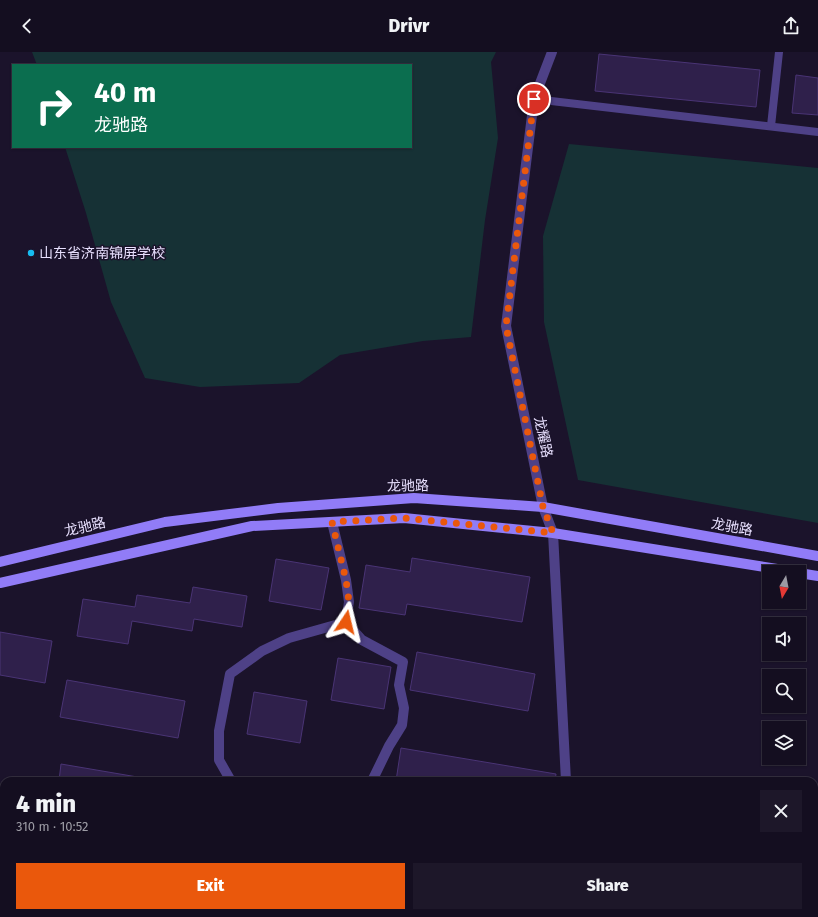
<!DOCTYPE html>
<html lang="en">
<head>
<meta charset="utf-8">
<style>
	body { margin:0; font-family:"Fira Sans","Noto Sans SC",sans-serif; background:#1d1729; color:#f1f3f6; height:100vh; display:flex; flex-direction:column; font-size:15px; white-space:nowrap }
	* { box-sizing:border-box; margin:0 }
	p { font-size:13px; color:#9d9ca5 }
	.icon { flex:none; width:22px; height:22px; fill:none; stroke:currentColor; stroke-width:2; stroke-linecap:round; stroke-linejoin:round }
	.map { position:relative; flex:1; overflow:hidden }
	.drawer { position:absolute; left:0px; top:725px; width:818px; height:140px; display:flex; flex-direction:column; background:#140e20; border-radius:12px 12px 0 0; box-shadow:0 1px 3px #0004,0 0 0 1px #332e3e }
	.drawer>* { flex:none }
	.banner { position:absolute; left:12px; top:12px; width:400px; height:84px; border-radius:0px; box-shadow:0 1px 3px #0004,0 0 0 1px #332e3e; background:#0b6e4f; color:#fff; overflow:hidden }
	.needle { width:26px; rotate:190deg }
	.tools { position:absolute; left:762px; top:513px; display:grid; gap:8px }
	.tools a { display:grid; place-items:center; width:44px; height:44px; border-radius:0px; background:#140e20; box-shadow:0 1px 3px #0004,0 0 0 1px #332e3e; font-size:20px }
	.pin { position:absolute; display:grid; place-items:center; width:34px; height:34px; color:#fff; margin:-17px; border:2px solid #fff; border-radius:50%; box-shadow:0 1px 4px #0007 }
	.me { position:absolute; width:44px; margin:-22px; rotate:10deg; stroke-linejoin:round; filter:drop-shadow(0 0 3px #0008) }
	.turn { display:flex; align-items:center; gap:14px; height:84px; padding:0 16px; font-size:18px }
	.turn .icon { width:52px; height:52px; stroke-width:2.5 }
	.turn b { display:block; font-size:28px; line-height:34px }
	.round { display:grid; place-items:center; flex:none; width:42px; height:42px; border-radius:0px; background:#1d1729 }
	.summary { display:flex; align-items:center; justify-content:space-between; height:68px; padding:0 16px }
	h1 { font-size:24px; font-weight:800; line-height:30px }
	.cta { display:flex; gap:8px; margin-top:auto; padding:8px 16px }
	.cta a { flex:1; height:46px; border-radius:0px; background:#ea580c; color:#fff; font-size:16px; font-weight:800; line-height:46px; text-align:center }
	.cta a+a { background:#1d1729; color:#f1f3f6 }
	header { display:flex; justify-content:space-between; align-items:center; height:52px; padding:0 16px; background:#140e20; font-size:18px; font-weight:800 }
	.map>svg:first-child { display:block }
	.green { fill:#163135 }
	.building { fill:#2f204b; stroke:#4a3475 }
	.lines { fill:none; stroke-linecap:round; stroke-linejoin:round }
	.service { stroke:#4e4187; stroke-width:8 }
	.minor { stroke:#4e4187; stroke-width:10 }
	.tertiary { stroke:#4e4187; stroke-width:10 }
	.secondary { stroke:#917cf7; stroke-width:10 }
	.route { stroke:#ea580c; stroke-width:7; stroke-dasharray:0 12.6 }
	.poi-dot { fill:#17bcf1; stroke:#1b132b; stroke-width:1.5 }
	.labels { text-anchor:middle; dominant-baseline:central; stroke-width:3; stroke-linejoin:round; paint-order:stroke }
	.poi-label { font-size:14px; fill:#e7dffd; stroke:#1b132b; text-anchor:start }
	.street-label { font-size:14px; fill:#e7dffd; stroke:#1b132b }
</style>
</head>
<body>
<header><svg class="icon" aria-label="back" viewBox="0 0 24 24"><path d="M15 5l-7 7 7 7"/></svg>Drivr<svg class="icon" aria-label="share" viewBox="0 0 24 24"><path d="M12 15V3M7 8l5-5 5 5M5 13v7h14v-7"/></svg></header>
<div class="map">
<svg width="818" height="865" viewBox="0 0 818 865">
	<rect width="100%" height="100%" fill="#1b132b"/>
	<g class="green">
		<polygon points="32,0 496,0 491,10 498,86 485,168 471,285 423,289 340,303 299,331 200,335 145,326 111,250 86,161 65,95 411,95 411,13 37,13"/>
		<polygon points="569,92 818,116 818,471 578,428 544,270 543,184"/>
	</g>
	<g class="building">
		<polygon points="599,2 760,18 756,55 595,39"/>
		<polygon points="796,23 818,26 818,63 792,61"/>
		<polygon points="412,506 530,525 522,570 407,552 405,563 359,556 366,513 410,520"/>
		<polygon points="276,507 329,516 321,558 269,549"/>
		<polygon points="193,535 247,544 242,575 194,567 192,579 132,569 128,592 77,584 83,547 135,555 137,543 190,551"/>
		<polygon points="0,580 52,589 45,631 0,623"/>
		<polygon points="417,600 535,622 528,659 410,638"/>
		<polygon points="338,606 391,615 384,657 331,648"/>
		<polygon points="67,628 185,649 178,686 60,665"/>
		<polygon points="254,640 307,649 300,691 247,682"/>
		<polygon points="401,696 556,722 555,729 396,729"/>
		<polygon points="61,712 161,729 59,729"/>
		<polygon points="118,861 225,861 224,865 141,865"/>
		<polygon points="338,861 376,861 375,865 360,865"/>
	</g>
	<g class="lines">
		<g class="service">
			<polyline points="534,47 818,80"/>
			<polyline points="771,74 779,0"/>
		</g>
		<g class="minor">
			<polyline points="332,470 346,528 349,550 346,570 362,588 403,610 399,633 404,656 402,673 389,694 372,729"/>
			<polyline points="231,729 219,708 219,679 230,622 262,599 289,586 346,570"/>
			<polyline points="240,861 242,865"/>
			<polyline points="397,865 399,861"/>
		</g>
		<g class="tertiary">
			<polyline points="552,0 534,47 506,274 543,455 553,481 566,729"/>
			<polyline points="573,861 574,865"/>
		</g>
		<g class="secondary">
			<polyline points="0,510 165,470 278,456 414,446 543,455 818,504"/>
			<polyline points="799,521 818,524"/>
			<polyline points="0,531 252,474 404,466 553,481 796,520"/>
		</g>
	</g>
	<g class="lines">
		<polyline class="route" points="346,570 349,550 346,528 332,470 404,466 553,481 543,455 506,274 534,47"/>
	</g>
	<circle class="poi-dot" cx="31" cy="201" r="4"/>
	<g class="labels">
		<g class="poi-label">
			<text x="39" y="201">山东省济南锦屏学校</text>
		</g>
		<g class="street-label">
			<text transform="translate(543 385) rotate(78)">龙耀路</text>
			<text transform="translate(408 434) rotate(-1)">龙驰路</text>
			<text transform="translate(85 475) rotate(-13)">龙驰路</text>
			<text transform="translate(732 475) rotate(10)">龙驰路</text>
		</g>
	</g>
</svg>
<div class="tools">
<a><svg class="needle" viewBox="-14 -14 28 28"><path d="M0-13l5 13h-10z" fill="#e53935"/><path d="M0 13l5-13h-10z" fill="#9d9ca5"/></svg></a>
<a><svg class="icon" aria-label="sound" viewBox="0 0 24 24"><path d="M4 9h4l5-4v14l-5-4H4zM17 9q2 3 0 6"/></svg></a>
<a><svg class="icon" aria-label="search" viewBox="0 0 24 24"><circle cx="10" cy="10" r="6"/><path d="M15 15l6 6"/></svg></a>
<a><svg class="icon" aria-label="layers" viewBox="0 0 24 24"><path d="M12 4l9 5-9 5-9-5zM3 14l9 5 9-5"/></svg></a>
</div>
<div class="pin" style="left:534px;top:47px;background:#d93025"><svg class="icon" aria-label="arrive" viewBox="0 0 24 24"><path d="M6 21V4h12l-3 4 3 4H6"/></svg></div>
<svg class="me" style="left:346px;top:570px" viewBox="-20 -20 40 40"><path d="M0-17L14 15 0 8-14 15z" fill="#ea580c" stroke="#fff" stroke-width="4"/></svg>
<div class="banner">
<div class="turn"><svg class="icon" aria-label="right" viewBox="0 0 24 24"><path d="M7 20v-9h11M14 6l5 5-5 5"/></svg><div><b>40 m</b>龙驰路</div></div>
</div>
<section class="drawer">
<div class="summary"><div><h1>4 min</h1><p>310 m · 10:52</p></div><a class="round"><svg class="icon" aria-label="close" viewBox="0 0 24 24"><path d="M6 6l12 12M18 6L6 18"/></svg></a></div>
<div class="cta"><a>Exit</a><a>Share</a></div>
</section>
</div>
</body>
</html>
